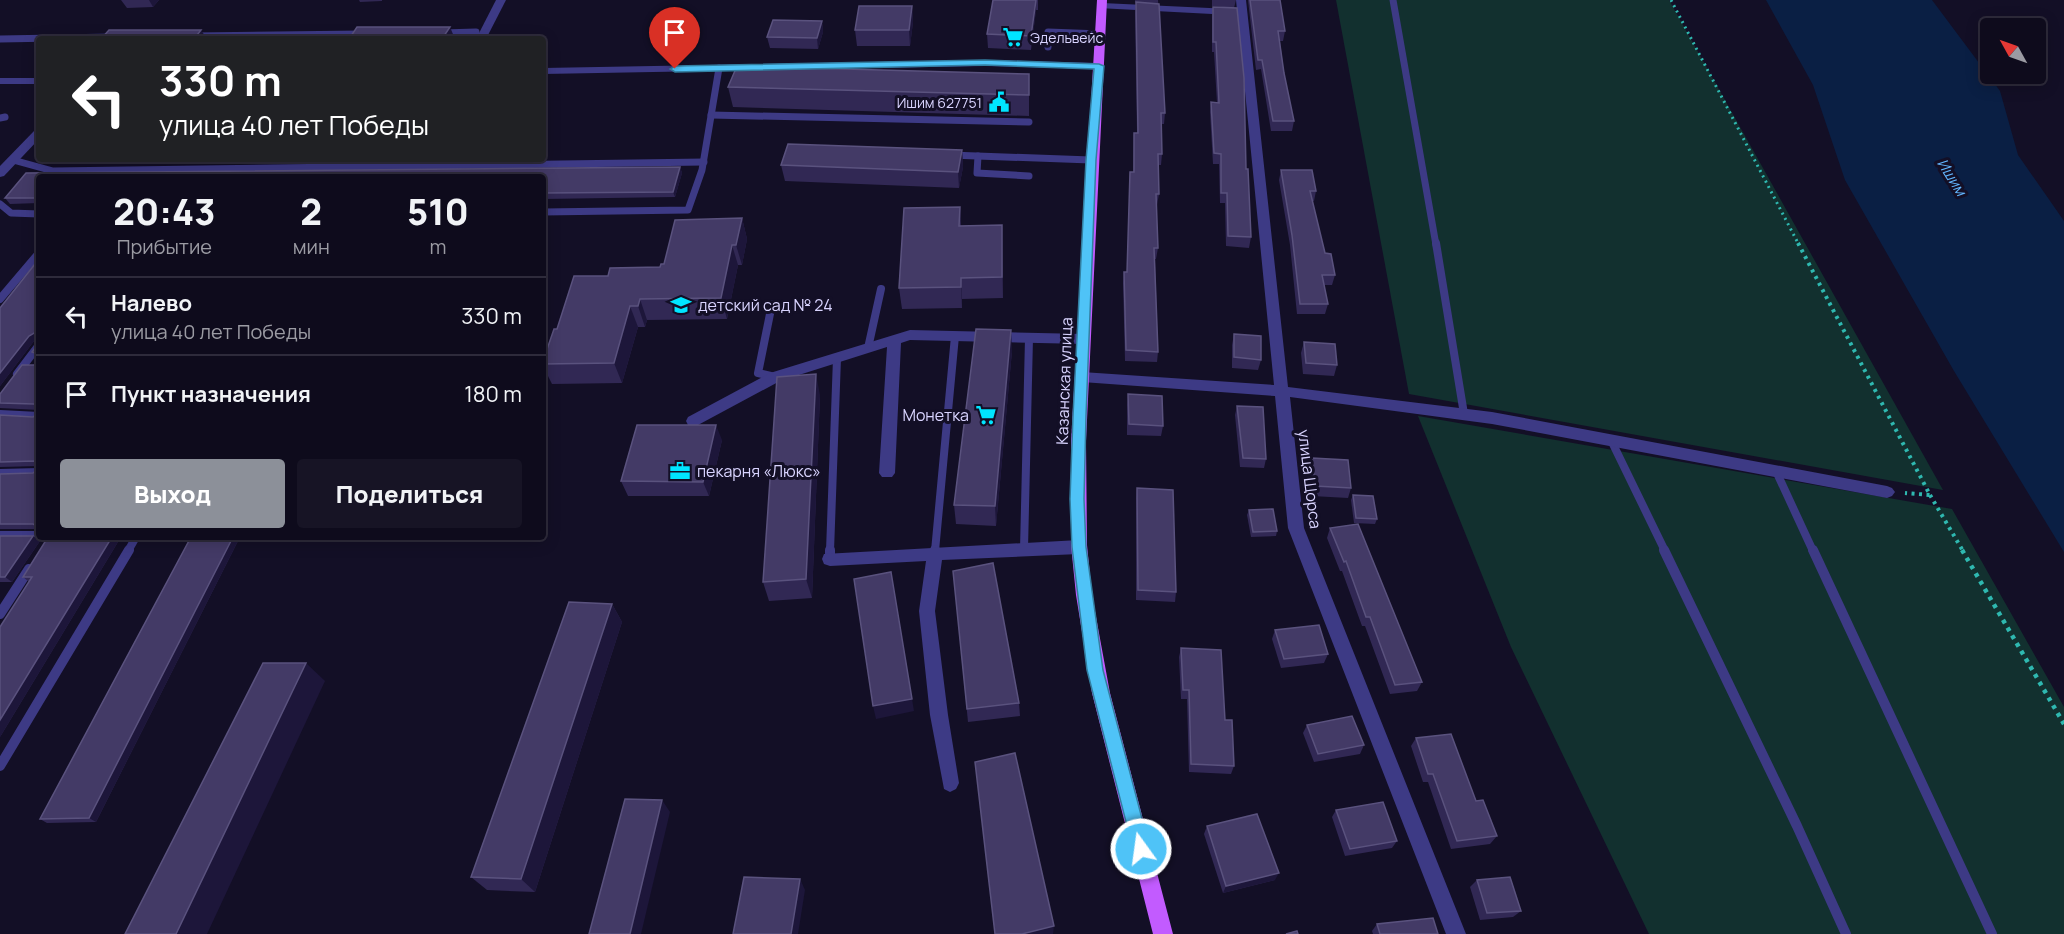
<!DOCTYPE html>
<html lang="ru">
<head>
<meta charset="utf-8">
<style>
	body { margin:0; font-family:Manrope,sans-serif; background:#171425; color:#f1f3f6; height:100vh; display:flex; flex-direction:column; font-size:22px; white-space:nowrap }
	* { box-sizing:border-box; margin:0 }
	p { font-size:20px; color:#9b9ba3 }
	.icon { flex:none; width:33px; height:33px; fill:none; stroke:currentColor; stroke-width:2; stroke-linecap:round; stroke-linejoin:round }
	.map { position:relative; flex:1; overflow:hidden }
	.details { position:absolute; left:36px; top:174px; width:510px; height:366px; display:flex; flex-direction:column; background:#0e0b1c; border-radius:6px; box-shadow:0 3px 15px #0003,0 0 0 2px #2e2b3b }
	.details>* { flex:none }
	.guide { position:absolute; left:36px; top:36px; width:510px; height:126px; border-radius:6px; box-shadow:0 3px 15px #0003,0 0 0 2px #2e2b3b; background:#202124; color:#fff; overflow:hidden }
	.needle { width:39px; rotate:310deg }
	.controls { position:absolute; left:1980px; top:18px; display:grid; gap:12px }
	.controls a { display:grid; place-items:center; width:66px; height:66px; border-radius:6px; background:#0e0b1c; box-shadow:0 3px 15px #0003,0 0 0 2px #2e2b3b; font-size:30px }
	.pin { position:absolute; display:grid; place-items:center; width:51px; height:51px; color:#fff; margin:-62px -26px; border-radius:50% 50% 50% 0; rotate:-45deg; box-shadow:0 0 6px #0007 }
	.pin .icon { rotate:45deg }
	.me { position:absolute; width:66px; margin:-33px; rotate:346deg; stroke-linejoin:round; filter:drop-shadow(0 0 4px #0008) }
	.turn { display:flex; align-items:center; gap:21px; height:126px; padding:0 24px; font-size:27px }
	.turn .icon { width:78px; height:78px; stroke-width:2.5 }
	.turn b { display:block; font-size:42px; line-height:51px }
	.eta { display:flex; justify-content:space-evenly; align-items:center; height:102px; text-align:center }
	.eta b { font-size:36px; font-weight:800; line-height:42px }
	.action { display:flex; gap:12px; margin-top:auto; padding:12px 24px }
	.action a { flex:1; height:69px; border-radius:6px; background:#8c9099; color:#fff; font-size:24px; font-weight:800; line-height:69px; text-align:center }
	.action a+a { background:#171425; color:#f1f3f6 }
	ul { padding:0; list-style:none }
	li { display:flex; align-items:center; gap:18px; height:78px; padding:0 24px; border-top:2px solid #2e2b3b }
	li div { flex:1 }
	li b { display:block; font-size:22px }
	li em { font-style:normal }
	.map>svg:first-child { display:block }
	.green { fill:#12302f }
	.water { fill:#0a1f44 }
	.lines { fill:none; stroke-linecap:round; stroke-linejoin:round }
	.path-far2 { stroke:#2fb8b0; stroke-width:3; stroke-dasharray:2 4; stroke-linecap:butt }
	.path-far1 { stroke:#2fb8b0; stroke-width:4; stroke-dasharray:3 4.5; stroke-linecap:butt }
	.path { stroke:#2fb8b0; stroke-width:4.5; stroke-dasharray:4 5; stroke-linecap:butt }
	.service-far2 { stroke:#3d3a85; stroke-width:7 }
	.service-far1 { stroke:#3d3a85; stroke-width:8 }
	.service { stroke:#3d3a85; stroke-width:10 }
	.minor { fill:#3d3a85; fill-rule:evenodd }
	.tertiary { fill:#3d3a85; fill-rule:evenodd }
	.primary { fill:#c25bff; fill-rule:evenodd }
	.wall { fill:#312854 }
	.shaded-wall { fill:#1d163a }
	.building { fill:#433a66; stroke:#5a527e; stroke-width:1.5 }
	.route { fill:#4fc3f7; stroke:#337fa1; stroke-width:1.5 }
	.labels { text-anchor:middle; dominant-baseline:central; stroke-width:6; stroke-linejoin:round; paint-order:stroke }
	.far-poi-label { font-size:14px; fill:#d9d4ff; stroke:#130f26; text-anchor:start }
	.far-water-label { font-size:15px; font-style:italic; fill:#62b6ff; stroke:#130f26 }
	.poi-label { font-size:16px; fill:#d9d4ff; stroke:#130f26; text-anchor:start }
	.street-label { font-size:16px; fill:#d9d4ff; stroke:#130f26 }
</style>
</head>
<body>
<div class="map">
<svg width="2064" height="934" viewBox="0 0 2064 934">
	<rect width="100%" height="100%" fill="#130f26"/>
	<g class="green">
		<polygon points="1336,0 1669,0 1943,490 1409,394"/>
		<polygon points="1418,416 1952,509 2064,707 2064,934 1649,934 1511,647"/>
	</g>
	<polygon class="water" points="1766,0 1932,0 2000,91 2018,155 2064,221 2064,552 1954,371 1845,180 1813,85"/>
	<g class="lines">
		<polyline class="path-far2" points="1671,0 1799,245"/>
		<g class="path-far1">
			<polyline points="1798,243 1930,495 1905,493"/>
			<polyline points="1930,495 1963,551"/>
		</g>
		<polyline class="path" points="1962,550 2064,724"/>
		<g class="service-far2">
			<polyline points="1393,0 1436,245"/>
			<polyline points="443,33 476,32"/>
			<polyline points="194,36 363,34"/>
			<polyline points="0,39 114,37"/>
			<polyline points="1048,47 1048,32 1101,34"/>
			<polyline points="711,115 1029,122"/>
			<polyline points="0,118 5,117"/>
			<polyline points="950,155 1091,160"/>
			<polyline points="978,156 977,173 1029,176"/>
			<polyline points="13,160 53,171 704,162"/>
			<polyline points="0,204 11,213 39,214"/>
			<polyline points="543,212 688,210 702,170 719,68"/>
		</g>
		<g class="service-far1">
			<polyline points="1436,243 1464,414"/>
			<polyline points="0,299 39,253"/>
			<polyline points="772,304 758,373 775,377"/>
			<polyline points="868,348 881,289"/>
			<polyline points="17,374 39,345"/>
			<polyline points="0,414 39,416"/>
			<polyline points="1611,440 1665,551"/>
			<polyline points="1776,471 1813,551"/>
			<polyline points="0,473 39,472"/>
			<polyline points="0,535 39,535"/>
			<polyline points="1024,549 1029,338"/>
			<polyline points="128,551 136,537"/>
			<polyline points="830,551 837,358"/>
			<polyline points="935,551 955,336"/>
		</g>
		<g class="service">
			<polyline points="1664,550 1797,826 1846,934"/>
			<polyline points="1813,550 1992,934"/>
			<polyline points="935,554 935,550"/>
			<polyline points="830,559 830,550"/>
			<polyline points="0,614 29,569"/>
			<polyline points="0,766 129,550"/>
		</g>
		<g class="minor">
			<polygon points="496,0 506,0 486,39 476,39"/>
			<polygon points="1236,0 1246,0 1288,387 1492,412 1887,486 1892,488 1895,492 1892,496 1887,498 1492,424 1290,397 1304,528 1466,934 1446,934 1288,528 1275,396 1082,382 1075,377 1082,372 1274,385"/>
			<polygon points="1102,3 1231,9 1236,12 1231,15 1098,8 1097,6"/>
			<polygon points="39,129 39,139 4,176 0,177 0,166 35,130"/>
			<polygon points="910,330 1084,334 1091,339 1084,344 910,340 901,343 895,473 892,477 882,477 879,473 887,347 780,381 698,425 688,425 686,421 688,417 770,373"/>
			<polygon points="1079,540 1085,542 1087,547 1085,552 1079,554 942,560 935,611 948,715 959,783 956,789 950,792 944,789 930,715 919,611 926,561 830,566 824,564 822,559 824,554"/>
		</g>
		<g class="tertiary">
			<polygon points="985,60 1099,63 1104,66 1099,69 985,66 543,74 543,68"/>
			<rect x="0" y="78" width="39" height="6"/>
		</g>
		<polygon class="primary" points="1097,0 1107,0 1086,441 1087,545 1092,595 1110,693 1173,934 1153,934 1092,693 1076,595 1071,545 1071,441"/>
	</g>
	<g class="wall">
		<polygon points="121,0 159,0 153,7 127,8"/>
		<polygon points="359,0 382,0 382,1 360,2"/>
		<polygon points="993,0 1038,0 1038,10 1036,10 1031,50 988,48 987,34"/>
		<polygon points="1135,0 1158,0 1165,113 1164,124 1161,124 1162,154 1161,165 1158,165 1159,194 1157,205 1156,205 1158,248 1156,259 1155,259 1158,352 1157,362 1125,361 1123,283 1124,272 1127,272 1130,172 1133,172 1134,133 1137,133 1135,13 1136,3 1135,2"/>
		<polygon points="1212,0 1236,0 1234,8 1212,6"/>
		<polygon points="1248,0 1280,0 1285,31 1283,41 1280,41 1284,73 1294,121 1292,131 1271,131 1261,69 1256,70"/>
		<polygon points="912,6 913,22 910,46 857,46 855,30"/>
		<polygon points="1213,7 1246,169 1251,237 1249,248 1226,246 1225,203 1220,203 1219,164 1213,164 1210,112 1211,102 1217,103 1214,52 1212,52 1212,17"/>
		<polygon points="822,21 823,32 818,49 770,48 767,37"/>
		<polygon points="1029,74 1029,116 733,107 728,87"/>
		<polygon points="962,150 963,167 959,188 785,181 781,165"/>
		<polygon points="680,167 682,173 675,197 543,199 543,177 39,177 39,203 10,204 5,198 26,173"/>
		<polygon points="1281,170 1316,191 1314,201 1312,201 1325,253 1335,275 1332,285 1324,285 1328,304 1325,314 1297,314 1290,245 1279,180"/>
		<polygon points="960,207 961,226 1002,225 1003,298 962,299 962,308 902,309 899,288"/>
		<polygon points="742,218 747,239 742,265 738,265 727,319 647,320 645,327 638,327 622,383 552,384 543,366 543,361 557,329 660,267 664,264"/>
		<polygon points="39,259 39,410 0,408 0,394 34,365 39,362 39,358 32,352 39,343 38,339 34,341 0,386 0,308"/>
		<polygon points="1234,334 1261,360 1258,370 1232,368 1232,345"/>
		<polygon points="1304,342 1337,365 1334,376 1303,374 1301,353"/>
		<polygon points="1012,351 996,526 956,524 954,505"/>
		<polygon points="1128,394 1163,426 1161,436 1127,435 1127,405"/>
		<polygon points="820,395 812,598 769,601 763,582"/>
		<polygon points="1237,406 1266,459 1264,468 1240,467 1235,415"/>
		<polygon points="0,415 33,417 39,466 0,467"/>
		<polygon points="722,440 709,496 628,496 621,481"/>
		<polygon points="1312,458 1351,488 1348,498 1312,496 1309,468"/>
		<polygon points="39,468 39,529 0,529 0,474 33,473"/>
		<polygon points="1137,488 1176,592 1175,602 1136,600 1136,498"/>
		<polygon points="1353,495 1377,519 1375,524 1354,523 1351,500"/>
		<polygon points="1249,510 1277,531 1276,536 1251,537 1247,515"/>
		<polygon points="1330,528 1422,682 1417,691 1390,694 1365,626 1362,626 1342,571 1340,571 1327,538"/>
		<polygon points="0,536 33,536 40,541 12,582 0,582"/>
		<polygon points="48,537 121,537 0,737 29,582 23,577"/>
		<polygon points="191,537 240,537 96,822 47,823 40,819"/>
		<polygon points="953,571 1019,703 1020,716 968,722"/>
		<polygon points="612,604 622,622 535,892 487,890 471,877"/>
		<polygon points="1275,630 1328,654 1324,663 1281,668 1272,639"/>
		<polygon points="1181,648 1225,720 1234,766 1231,774 1189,772 1187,699 1181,699 1179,657"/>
		<polygon points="1307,725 1364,745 1360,754 1314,762 1303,733"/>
		<polygon points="1416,738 1476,801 1497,836 1490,844 1451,849 1428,782 1423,782 1411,746"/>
		<polygon points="1336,810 1397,841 1392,848 1345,856 1332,817"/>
		<polygon points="1207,826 1275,880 1223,893 1204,834"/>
		<polygon points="1477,880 1521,911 1513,917 1480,920 1470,887"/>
		<polygon points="1377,924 1438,934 1373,934 1372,931"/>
	</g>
	<g class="shaded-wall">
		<polygon points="149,0 159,0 153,7"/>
		<polygon points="1036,0 1036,10 1031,50 1031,36"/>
		<polygon points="912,6 913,22 910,46 909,30"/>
		<polygon points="822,21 823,32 818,49 817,38"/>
		<polygon points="450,27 455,39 442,39"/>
		<polygon points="201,30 207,39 194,39"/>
		<polygon points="962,150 963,167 959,188 958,172"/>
		<polygon points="680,167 682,173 675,197 673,192"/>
		<polygon points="742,218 747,239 742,265 736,245"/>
		<polygon points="732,245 738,265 727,319 721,298"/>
		<polygon points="961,278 962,299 962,308 961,287"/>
		<polygon points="640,299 647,320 645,327 638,306"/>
		<polygon points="630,306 638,327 622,383 614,363"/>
		<polygon points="1011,330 1012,351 996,526 995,506"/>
		<polygon points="34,333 39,339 34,341 0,386 0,373 29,336"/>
		<polygon points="816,374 820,395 812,598 806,579"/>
		<polygon points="716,425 722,440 709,496 703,482"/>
		<polygon points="33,536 40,541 12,582 5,577"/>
		<polygon points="112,537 121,537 0,737 0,720"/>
		<polygon points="233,537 240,537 96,822 89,818"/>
		<polygon points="891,572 914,711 876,719 873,706"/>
		<polygon points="612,604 622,622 535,892 521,879"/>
		<polygon points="306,663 325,681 207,934 176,934"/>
		<polygon points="662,800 670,812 641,934 630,934"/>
		<polygon points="1279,873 1275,880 1223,893 1226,886"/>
		<polygon points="800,879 805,890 798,934 791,934"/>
		<polygon points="1054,926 1053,934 1022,934"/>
	</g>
	<g class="building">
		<polygon points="993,0 1036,0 1031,36 987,34"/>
		<polygon points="1250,0 1280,0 1285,31 1278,31 1284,73 1294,121 1273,121 1262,60 1258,60"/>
		<polygon points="1136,2 1159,4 1165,113 1161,113 1162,154 1158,154 1159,194 1156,194 1158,248 1154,248 1158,352 1126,350 1124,272 1127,272 1130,172 1134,172 1134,133 1138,133"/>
		<polygon points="859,6 912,6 909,30 855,30"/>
		<polygon points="1213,7 1237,8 1244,78 1246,169 1248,169 1251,237 1228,236 1227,193 1221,193 1221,154 1214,153 1211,102 1219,103 1216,42 1213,42"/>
		<polygon points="773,20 822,21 817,38 767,37"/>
		<polygon points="357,27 450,27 442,39 349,39"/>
		<polygon points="109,30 201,30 194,39 101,39"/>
		<polygon points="737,66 1029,74 1029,95 728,87"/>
		<polygon points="788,144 962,150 958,172 781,165"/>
		<polygon points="680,167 673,192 543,193 543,177 39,177 39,198 5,198 26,173"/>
		<polygon points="1281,170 1312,170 1316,191 1310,191 1325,253 1331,254 1335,275 1322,275 1328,304 1300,304 1292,235"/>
		<polygon points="960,207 959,226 1002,225 1002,277 961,278 961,287 899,288 904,208"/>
		<polygon points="742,218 736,245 732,245 721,298 640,299 638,306 630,306 614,363 543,364 543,361 554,329 557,329 574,276 608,276 610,268 660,267 661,264 664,264 675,220"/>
		<polygon points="39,259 39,409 39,407 34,404 0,403 0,394 22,365 34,365 39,362 39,355 32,352 39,343 38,335 34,333 29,336 0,373 0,308"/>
		<polygon points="976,329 1011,330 995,506 954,505"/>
		<polygon points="1234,334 1261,336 1261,360 1234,357"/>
		<polygon points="1304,342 1335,344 1337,365 1306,363"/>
		<polygon points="816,374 806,579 763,582 777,377"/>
		<polygon points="1128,394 1162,396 1163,426 1129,424"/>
		<polygon points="1237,406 1263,407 1266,459 1243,458"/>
		<polygon points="39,412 39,466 38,463 34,461 0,462 0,415 33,417"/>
		<polygon points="637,425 716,425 703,482 621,481"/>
		<polygon points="1312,458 1348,460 1351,488 1315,486"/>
		<polygon points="39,468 39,528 33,524 0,524 0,474 33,473"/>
		<polygon points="1137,488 1173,490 1176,592 1138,590"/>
		<polygon points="1353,495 1373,496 1377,519 1356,518"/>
		<polygon points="1273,509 1277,531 1253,532 1249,510"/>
		<polygon points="1358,524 1422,682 1395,685 1370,617 1366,617 1346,561 1344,562 1330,528"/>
		<polygon points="0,536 33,536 5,577 0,577"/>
		<polygon points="48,537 112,537 0,720 0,627 32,577 23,577"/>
		<polygon points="191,537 233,537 89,818 40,819"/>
		<polygon points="993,563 1019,703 967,709 953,571"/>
		<polygon points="891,572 912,699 873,706 854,579"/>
		<polygon points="569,602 612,604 521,879 471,877"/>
		<polygon points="1319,625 1328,654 1284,659 1275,630"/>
		<polygon points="1181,648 1221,650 1225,720 1232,720 1234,766 1191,764 1189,690 1183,690"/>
		<polygon points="263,663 306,663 176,934 125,934"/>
		<polygon points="1352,716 1364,745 1318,754 1307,725"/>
		<polygon points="1451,734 1476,801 1483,800 1497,836 1457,841 1433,774 1428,774 1416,738"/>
		<polygon points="1015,753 1054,926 1022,934 995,934 975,762"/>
		<polygon points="625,799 662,800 630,934 589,934"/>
		<polygon points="1383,802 1397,841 1350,849 1336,810"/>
		<polygon points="1257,814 1279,873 1226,886 1207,826"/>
		<polygon points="744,877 800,879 791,934 733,934"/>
		<polygon points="1510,877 1521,911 1487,913 1477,880"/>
		<polygon points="1433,918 1438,934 1380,934 1377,924"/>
		<polygon points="1297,931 1298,934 1286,934"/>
	</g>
	<polygon class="route" points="985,60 1099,64 1104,66 1096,160 1086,416 1084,499 1086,547 1103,670 1150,849 1147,855 1141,858 1135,855 1133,849 1087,670 1072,547 1070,499 1073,416 1086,160 1094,69 985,65 675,72 670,69 675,66"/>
	<defs>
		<g id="supermarket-bare" transform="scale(1.62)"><path d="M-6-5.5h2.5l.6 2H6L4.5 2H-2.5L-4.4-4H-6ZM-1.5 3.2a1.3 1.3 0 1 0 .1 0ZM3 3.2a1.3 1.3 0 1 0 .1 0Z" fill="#00e5ff" stroke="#130f26" stroke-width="2.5" paint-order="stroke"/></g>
		<g id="civic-bare" transform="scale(1.62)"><path d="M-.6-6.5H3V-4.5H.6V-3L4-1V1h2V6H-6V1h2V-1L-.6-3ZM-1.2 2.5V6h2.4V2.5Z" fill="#00e5ff" stroke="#130f26" stroke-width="2.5" paint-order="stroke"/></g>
		<g id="school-bare" transform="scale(1.62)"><path d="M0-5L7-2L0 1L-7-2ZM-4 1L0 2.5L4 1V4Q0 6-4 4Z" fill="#00e5ff" stroke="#130f26" stroke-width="2.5" paint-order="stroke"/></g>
		<g id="office-bare" transform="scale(1.62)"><path d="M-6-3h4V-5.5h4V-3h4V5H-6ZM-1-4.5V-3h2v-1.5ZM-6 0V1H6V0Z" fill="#00e5ff" stroke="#130f26" stroke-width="2.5" paint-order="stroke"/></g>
	</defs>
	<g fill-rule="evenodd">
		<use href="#supermarket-bare" x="1013" y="37"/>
		<use href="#civic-bare" x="999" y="102"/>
		<use href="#school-bare" x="681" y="305"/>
		<use href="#supermarket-bare" x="986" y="415"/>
		<use href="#office-bare" x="680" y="471"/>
	</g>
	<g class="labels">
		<g class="far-poi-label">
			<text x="1030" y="37">Эдельвейс</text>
			<text x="982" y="102" text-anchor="end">Ишим 627751</text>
		</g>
		<g class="far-water-label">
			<text transform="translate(1952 177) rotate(58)">Ишим</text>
		</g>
		<g class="poi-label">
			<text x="698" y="305">детский сад № 24</text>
			<text x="969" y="415" text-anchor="end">Монетка</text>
			<text x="697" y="471">пекарня «Люкс»</text>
		</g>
		<g class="street-label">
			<text transform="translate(1064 381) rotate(-88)">Казанская улица</text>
			<text transform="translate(1310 479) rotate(83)">улица Щорса</text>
		</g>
	</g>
</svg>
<div class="controls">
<a><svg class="needle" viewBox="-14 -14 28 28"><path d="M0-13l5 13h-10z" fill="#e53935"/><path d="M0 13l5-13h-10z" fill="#9b9ba3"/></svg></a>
</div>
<div class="pin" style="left:675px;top:69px;background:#d93025"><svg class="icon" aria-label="arrive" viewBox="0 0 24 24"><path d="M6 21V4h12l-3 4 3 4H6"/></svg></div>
<svg class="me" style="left:1141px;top:849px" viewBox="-20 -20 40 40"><circle r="17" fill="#4fc3f7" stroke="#fff" stroke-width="3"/><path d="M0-11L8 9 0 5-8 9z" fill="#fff"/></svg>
<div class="guide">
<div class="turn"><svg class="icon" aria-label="left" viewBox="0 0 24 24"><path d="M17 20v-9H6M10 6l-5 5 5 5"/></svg><div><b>330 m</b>улица 40 лет Победы</div></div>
</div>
<section class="details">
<div class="eta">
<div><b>20:43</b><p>Прибытие</p></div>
<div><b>2</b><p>мин</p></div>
<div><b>510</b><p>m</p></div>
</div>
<ul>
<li><svg class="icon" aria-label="left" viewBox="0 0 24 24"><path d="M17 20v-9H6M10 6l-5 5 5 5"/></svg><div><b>Налево</b><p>улица 40 лет Победы</p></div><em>330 m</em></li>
<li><svg class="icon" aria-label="arrive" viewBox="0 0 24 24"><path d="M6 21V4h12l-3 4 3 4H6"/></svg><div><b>Пункт назначения</b></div><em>180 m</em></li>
</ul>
<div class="action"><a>Выход</a><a>Поделиться</a></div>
</section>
</div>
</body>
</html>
